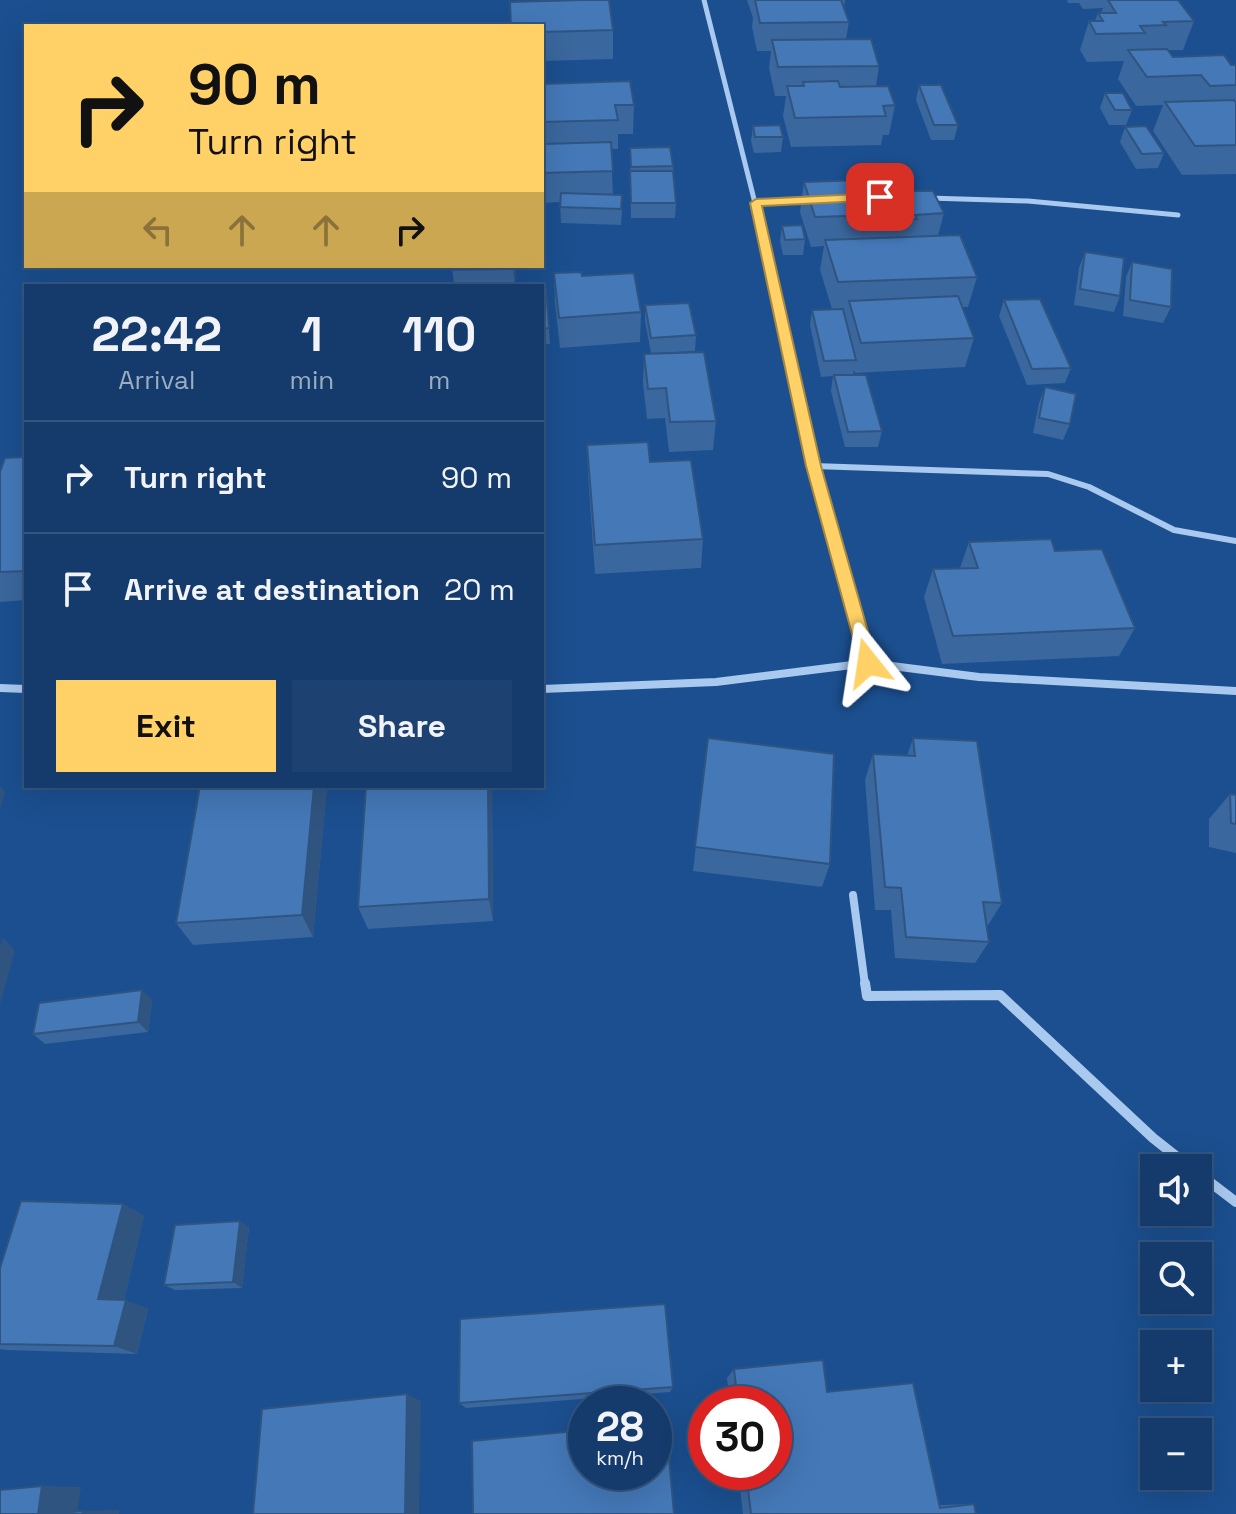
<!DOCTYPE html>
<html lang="en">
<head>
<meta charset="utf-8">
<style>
	body { margin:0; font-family:"Space Grotesk",sans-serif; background:#1d4271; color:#f1f3f6; height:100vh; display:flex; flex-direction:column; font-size:30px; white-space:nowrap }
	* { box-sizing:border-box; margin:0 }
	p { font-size:26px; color:#9dadc1 }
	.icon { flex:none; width:44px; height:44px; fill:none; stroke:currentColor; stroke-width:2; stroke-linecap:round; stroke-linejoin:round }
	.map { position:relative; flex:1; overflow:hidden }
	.side { position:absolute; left:24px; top:284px; width:520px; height:504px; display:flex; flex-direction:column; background:#143b6b; border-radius:0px; box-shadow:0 8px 32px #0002,0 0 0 2px #33557e }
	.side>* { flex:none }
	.top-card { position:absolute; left:24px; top:24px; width:520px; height:244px; border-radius:0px; box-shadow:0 8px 32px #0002,0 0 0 2px #33557e; background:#ffd166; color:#111; overflow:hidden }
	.controls { position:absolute; left:1140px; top:1154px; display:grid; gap:16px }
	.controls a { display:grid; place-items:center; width:72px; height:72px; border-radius:0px; background:#143b6b; box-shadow:0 8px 32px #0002,0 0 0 2px #33557e; font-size:40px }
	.speed { position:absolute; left:568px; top:1386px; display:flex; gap:16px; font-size:40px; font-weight:700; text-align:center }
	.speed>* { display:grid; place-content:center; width:104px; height:104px; border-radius:50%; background:#143b6b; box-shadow:0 8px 32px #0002,0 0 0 2px #33557e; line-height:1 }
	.speed small { font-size:20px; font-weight:400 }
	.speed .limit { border:12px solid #d22; background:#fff; color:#111 }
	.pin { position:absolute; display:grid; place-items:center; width:68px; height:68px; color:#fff; margin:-34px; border-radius:16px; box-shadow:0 4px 12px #0006 }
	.me { position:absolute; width:88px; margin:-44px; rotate:345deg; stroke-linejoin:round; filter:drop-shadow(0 0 6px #0008) }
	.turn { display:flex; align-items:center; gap:28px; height:168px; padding:0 32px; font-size:36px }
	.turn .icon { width:104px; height:104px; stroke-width:2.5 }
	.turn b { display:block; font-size:56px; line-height:68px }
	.lanes { display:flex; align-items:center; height:76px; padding:0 32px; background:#0003; justify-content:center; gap:40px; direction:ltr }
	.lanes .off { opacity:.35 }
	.eta { display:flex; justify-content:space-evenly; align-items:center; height:136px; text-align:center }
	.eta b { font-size:48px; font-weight:600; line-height:56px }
	.action { display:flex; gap:16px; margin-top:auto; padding:16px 32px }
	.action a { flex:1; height:92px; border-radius:0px; background:#ffd166; color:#111; font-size:32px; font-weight:600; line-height:92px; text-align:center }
	.action a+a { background:#1d4271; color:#f1f3f6 }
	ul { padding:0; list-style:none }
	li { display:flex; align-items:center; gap:24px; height:112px; padding:0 32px; border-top:2px solid #33557e }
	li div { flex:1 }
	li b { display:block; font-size:30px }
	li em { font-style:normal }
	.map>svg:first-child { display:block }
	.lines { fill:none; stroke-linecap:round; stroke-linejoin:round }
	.street-far3 { stroke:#a9c9ee; stroke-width:5 }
	.street-far2 { stroke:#a9c9ee; stroke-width:6 }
	.street-far1 { stroke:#a9c9ee; stroke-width:8 }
	.street { stroke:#a9c9ee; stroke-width:10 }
	.wall { fill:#3a679d }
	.shaded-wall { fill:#305480 }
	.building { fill:#4478b7; stroke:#305480; stroke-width:2 }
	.route { fill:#ffd166; stroke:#a68842; stroke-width:2 }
</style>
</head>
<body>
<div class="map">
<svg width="1236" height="1514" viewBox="0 0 1236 1514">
	<rect width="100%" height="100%" fill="#1b4f8f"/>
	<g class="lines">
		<g class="street-far3">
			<polyline points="704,0 767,251"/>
			<polyline points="928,198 1028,201 1178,215"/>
			<polyline points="756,203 811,200"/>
		</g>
		<g class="street-far2">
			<polyline points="766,249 814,466 843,572"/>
			<polyline points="814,466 1048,474 1089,487 1174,530 1236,541"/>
		</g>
		<g class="street-far1">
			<polyline points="843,570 868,663"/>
			<polyline points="0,688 26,689"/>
			<polyline points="542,689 716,682 868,663 979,677 1236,691"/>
			<polyline points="853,895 865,985"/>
		</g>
		<g class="street">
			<polyline points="865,983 867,996 1000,995 1153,1138 1191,1168"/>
			<polyline points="1198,1173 1236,1202"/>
		</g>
	</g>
	<g class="wall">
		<polygon points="747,0 845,0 844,7 849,22 846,39 879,66 876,86 895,105 889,135 883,135 881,145 791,147 783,116 786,96 775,96 769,68 771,51 757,51 752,27 753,18"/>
		<polygon points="1067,0 1178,0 1194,21 1183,50 1168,50 1173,57 1236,65 1236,174 1182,175 1153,131 1163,105 1136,106 1118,79 1124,61 1087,62 1080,50 1089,21 1095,21 1098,13 1101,13 1103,8 1083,9 1079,3 1068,3"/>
		<polygon points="542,26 613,30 613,59 542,61"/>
		<polygon points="542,84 634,105 633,134 618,134 618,149 611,149 613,195 622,211 621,225 561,223 560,202 542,203"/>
		<polygon points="919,85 958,125 954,140 931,140 916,100"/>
		<polygon points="1105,93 1132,110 1126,125 1109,125 1100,108"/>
		<polygon points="753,126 783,137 781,152 754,153 751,141"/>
		<polygon points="1125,127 1164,153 1158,168 1136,169 1120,142"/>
		<polygon points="630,148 673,166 676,203 675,218 631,218"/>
		<polygon points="804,182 908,191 944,213 938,236 977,277 968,307 962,307 974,338 965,367 855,373 854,370 853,375 882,431 878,447 845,447 831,391 833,376 821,377 810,325 812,310 832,309 820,270 824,246 811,247 800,212"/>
		<polygon points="782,226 805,239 803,255 783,255 780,241"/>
		<polygon points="1085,252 1120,296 1114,312 1074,305 1079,268"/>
		<polygon points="1132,262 1171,307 1163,323 1123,316 1126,277"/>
		<polygon points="452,266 516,266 515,285 454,285"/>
		<polygon points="554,273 582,276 641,312 640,342 560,348 555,303"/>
		<polygon points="542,289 546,289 550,344 542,344"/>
		<polygon points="1004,300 1071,368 1065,383 1027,385 999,316"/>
		<polygon points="645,305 696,335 695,351 651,353 645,321"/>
		<polygon points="644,354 716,421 713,450 669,452 665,418 647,419 643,384"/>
		<polygon points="1045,387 1070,424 1063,440 1033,433 1039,403"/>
		<polygon points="587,445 650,462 703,539 701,568 595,574 588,475"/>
		<polygon points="26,457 26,600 0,602 0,472"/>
		<polygon points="969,542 1055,551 1135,628 1119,656 942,664 924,597 933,569 960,568"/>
		<polygon points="708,738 830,864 822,887 693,871"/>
		<polygon points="913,738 1002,903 988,925 986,925 989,942 975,963 895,958 891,910 875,910 865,780 873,754 907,756"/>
		<polygon points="200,786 327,786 313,937 193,945 176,923"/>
		<polygon points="366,786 492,786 493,921 368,929 358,907"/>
		<polygon points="1230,794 1236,795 1236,853 1209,847 1209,819"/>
		<polygon points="152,1000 148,1032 45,1044 33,1034"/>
		<polygon points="123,1204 144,1216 124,1300 148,1309 137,1354 6,1350 0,1349 0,1268"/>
		<polygon points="249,1227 242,1288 175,1290 164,1285"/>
		<polygon points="734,1369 827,1392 940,1505 974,1504 976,1514 743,1514 738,1472 774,1472 774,1404 730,1404 727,1378"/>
		<polygon points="673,1387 670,1392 466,1408 459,1403"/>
	</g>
	<g class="shaded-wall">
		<polygon points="514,266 516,266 515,285 513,269"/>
		<polygon points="0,786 5,792 0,809"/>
		<polygon points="314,786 327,786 327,787 313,937 302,915"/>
		<polygon points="488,786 492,786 493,921 489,899"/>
		<polygon points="3,938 15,950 0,1005 0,947"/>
		<polygon points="142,990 152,1000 148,1032 138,1022"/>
		<polygon points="123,1204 144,1216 122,1308 98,1299"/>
		<polygon points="240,1221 249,1227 242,1288 233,1282"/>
		<polygon points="126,1300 148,1309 137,1354 114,1346"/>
		<polygon points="407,1394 421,1401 419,1514 405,1514"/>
		<polygon points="42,1486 81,1487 77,1514 38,1514"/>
		<polygon points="119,1510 119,1514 82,1514 83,1511"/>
	</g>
	<g class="building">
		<polygon points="581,0 609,0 613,30 542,32 542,26 511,26 510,2"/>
		<polygon points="755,0 841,0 849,22 760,23"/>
		<polygon points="1108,0 1178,0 1194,21 1163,22 1166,25 1140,26 1145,33 1096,34 1089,21 1103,21 1098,13 1116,13"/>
		<polygon points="871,39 879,66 778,67 772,40"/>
		<polygon points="1167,49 1173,57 1224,55 1231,65 1236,65 1236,85 1210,86 1201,75 1147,77 1128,50"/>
		<polygon points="630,81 634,105 615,105 618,120 542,122 542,84"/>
		<polygon points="838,81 840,87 888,86 895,105 883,106 886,116 795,118 787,86 804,86 803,82"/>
		<polygon points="919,85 941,85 958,125 934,125"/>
		<polygon points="1105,93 1123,93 1132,110 1115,110"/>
		<polygon points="1234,100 1236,103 1236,145 1195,146 1165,102"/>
		<polygon points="780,125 783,137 755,137 753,126"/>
		<polygon points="1146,126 1164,153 1142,154 1125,127"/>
		<polygon points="611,142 613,171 542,173 542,144"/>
		<polygon points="670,147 673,166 631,167 630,148"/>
		<polygon points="630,171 673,171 676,203 631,203"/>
		<polygon points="863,180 866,188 906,186 908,191 933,191 944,213 915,215 917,219 849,223 846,216 815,217 804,182"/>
		<polygon points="561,193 622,195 621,209 560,207"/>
		<polygon points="802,225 805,239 785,240 782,226"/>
		<polygon points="960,235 977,277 838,282 825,240"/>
		<polygon points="1085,252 1124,258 1120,296 1080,289"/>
		<polygon points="1132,262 1172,269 1171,307 1130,300"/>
		<polygon points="452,266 514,266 513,269 452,270"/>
		<polygon points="581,272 582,276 634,273 641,312 559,318 554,273"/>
		<polygon points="542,289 546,289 549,328 542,329"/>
		<polygon points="958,296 974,338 861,343 849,301"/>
		<polygon points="1040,299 1071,368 1032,369 1004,300"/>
		<polygon points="689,303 696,335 651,338 645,305"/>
		<polygon points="843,309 856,360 824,361 812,310"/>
		<polygon points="704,352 716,421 670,422 666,388 648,389 644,354"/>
		<polygon points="834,375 866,375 882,431 848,432"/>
		<polygon points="1045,387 1076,394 1070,424 1039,418"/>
		<polygon points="648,442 650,462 691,460 703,539 595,545 587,445"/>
		<polygon points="26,457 26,571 0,572 0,472 5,458"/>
		<polygon points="1051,539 1055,551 1102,549 1135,628 953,636 933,569 978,568 969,542"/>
		<polygon points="708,738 834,754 830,864 695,847"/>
		<polygon points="913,738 977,741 1002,903 983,902 989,942 906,937 901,888 885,887 873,754 915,756"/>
		<polygon points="200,786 314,786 302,915 176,923"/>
		<polygon points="366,786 488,786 489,899 358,907"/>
		<polygon points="1230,794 1236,795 1236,824 1231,823"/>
		<polygon points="142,990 138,1022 33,1034 39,1003"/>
		<polygon points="21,1201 123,1204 98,1299 126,1300 114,1346 0,1344 0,1268"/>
		<polygon points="240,1221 233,1282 164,1285 175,1225"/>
		<polygon points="665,1304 673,1387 459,1403 460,1319"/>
		<polygon points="823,1360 827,1392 913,1383 940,1508 974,1504 976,1514 751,1514 746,1472 774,1472 774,1404 738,1404 734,1369"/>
		<polygon points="407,1394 405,1514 253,1514 262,1409"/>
		<polygon points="666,1423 674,1514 473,1514 472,1441 586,1430 586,1472 654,1472 654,1424"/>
		<polygon points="42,1486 38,1514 0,1514 0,1490"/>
		<polygon points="83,1511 82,1514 47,1514"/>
	</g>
	<polygon class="route" points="880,193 884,194 884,200 762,206 821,466 877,663 868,670 860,663 806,466 750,203 756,199"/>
</svg>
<div class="controls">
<a><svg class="icon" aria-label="sound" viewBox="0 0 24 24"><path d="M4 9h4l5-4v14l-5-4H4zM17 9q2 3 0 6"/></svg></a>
<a><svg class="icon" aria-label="search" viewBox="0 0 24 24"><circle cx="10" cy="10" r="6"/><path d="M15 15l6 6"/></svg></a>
<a>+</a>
<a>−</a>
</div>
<div class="speed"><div>28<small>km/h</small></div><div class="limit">30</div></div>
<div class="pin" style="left:880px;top:197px;background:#d93025"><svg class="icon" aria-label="arrive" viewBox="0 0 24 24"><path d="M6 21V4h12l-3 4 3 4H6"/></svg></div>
<svg class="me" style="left:868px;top:663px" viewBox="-20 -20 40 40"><path d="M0-17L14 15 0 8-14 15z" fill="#ffd166" stroke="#fff" stroke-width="4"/></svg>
<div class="top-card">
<div class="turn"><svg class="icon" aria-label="right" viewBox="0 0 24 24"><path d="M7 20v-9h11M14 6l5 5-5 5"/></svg><div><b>90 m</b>Turn right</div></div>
<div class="lanes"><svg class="icon off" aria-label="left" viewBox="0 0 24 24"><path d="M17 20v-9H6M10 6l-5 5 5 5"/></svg><svg class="icon off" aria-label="ahead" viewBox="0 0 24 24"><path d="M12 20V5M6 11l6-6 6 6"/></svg><svg class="icon off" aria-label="ahead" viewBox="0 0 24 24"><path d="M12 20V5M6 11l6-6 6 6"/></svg><svg class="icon" aria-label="right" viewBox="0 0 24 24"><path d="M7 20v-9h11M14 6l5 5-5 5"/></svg></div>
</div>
<section class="side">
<div class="eta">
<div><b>22:42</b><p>Arrival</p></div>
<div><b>1</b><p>min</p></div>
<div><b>110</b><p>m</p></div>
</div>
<ul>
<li><svg class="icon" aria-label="right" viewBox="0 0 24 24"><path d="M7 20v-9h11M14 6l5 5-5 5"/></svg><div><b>Turn right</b></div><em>90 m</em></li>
<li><svg class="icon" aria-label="arrive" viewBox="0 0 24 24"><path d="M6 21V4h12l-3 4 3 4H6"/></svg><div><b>Arrive at destination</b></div><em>20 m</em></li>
</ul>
<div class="action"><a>Exit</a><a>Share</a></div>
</section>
</div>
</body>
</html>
